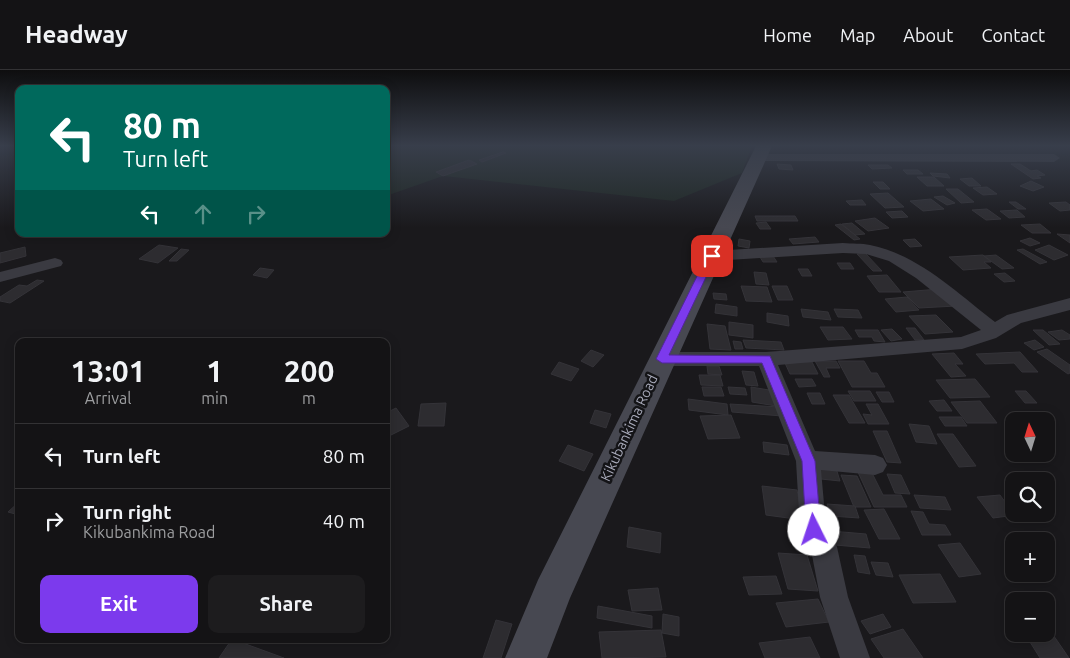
<!DOCTYPE html>
<html lang="en">
<head>
<meta charset="utf-8">
<style>
	body { margin:0; font-family:Ubuntu,sans-serif; background:#1d1c1e; color:#f1f3f6; height:100vh; display:flex; flex-direction:column; font-size:19px; white-space:nowrap }
	* { box-sizing:border-box; margin:0 }
	p { font-size:16px; color:#9d9ea0 }
	.icon { flex:none; width:28px; height:28px; fill:none; stroke:currentColor; stroke-width:2; stroke-linecap:round; stroke-linejoin:round }
	.map { position:relative; flex:1; overflow:hidden }
	.sheet { position:absolute; left:15px; top:268px; width:375px; height:305px; display:flex; flex-direction:column; background:#141315; border-radius:10px; box-shadow:0 2px 12px #0003,0 0 0 1px #333234 }
	.sheet>* { flex:none }
	.banner { position:absolute; left:15px; top:15px; width:375px; height:152px; border-radius:10px; box-shadow:0 2px 12px #0003,0 0 0 1px #333234; background:#00695c; color:#fff; overflow:hidden }
	.needle { width:32px; rotate:356deg }
	.fabs { position:absolute; left:1005px; top:342px; display:grid; gap:10px }
	.fabs a { display:grid; place-items:center; width:50px; height:50px; border-radius:10px; background:#141315; box-shadow:0 2px 12px #0003,0 0 0 1px #333234; font-size:25px }
	.pin { position:absolute; display:grid; place-items:center; width:42px; height:42px; color:#fff; margin:-21px; border-radius:10px; box-shadow:0 2px 8px #0006 }
	.me { position:absolute; width:55px; margin:-28px; rotate:356deg; stroke-linejoin:round; filter:drop-shadow(0 0 4px #0008) }
	.turn { display:flex; align-items:center; gap:18px; height:105px; padding:0 25px; font-size:22px }
	.turn .icon { width:65px; height:65px; stroke-width:2.5 }
	.turn b { display:block; font-size:35px; line-height:42px }
	.lanes { display:flex; align-items:center; height:48px; padding:0 25px; background:#0003; justify-content:center; gap:25px; direction:ltr }
	.lanes .off { opacity:.35 }
	.eta { display:flex; justify-content:space-evenly; align-items:center; height:85px; text-align:center }
	.eta b { font-size:30px; font-weight:700; line-height:35px }
	.action { display:flex; gap:10px; margin-top:auto; padding:10px 25px }
	.action a { flex:1; height:58px; border-radius:10px; background:#7c3aed; color:#fff; font-size:20px; font-weight:700; line-height:58px; text-align:center }
	.action a+a { background:#1d1c1e; color:#f1f3f6 }
	ul { padding:0; list-style:none }
	li { display:flex; align-items:center; gap:15px; height:65px; padding:0 25px; border-top:1px solid #333234 }
	li div { flex:1 }
	li b { display:block; font-size:19px }
	li em { font-style:normal }
	header { display:flex; align-items:center; gap:30px; box-sizing:border-box; height:70px; padding:0 25px; background:#141315; border-bottom:1px solid #333234 }
	header strong { font-size:24px }
	nav { display:flex; gap:28px; margin-inline-start:auto; font-size:18px }
	.map>svg:first-child { display:block }
	.green { fill:#1e2722; fill-rule:evenodd }
	.building { fill:#2d2c30; stroke:#343338 }
	.lines { fill:none; stroke-linecap:round; stroke-linejoin:round }
	.street { fill:#3a3a41; fill-rule:evenodd }
	.secondary { fill:#474851; fill-rule:evenodd }
	.route { fill:#7c3aed; stroke:#51269a }
	.labels { text-anchor:middle; dominant-baseline:central; stroke-width:5; stroke-linejoin:round; paint-order:stroke }
	.street-label { font-size:14px; fill:#aaacbc; stroke:#141417 }
</style>
</head>
<body>
<header>
<strong>Headway</strong>
<nav><a>Home</a><a>Map</a><a>About</a><a>Contact</a></nav>
</header>
<div class="map">
<svg width="1070" height="588" viewBox="0 0 1070 588">
	<rect width="100%" height="100%" fill="#1a191c"/>
	<path class="green" d="M386 76H752L742 103 674 131 443 106 386 126ZM469 90 476 94 443 106 436 102Z"/>
	<g class="building">
		<polygon points="503,82 506,83 482,92 479,90"/>
		<polygon points="469,90 477,94 443,106 436,102"/>
		<polygon points="777,94 791,95 793,100 779,99"/>
		<polygon points="1011,94 1020,94 1031,101 1037,100 1045,105 1037,106 1041,108 1033,109"/>
		<polygon points="868,95 888,95 892,98 872,99"/>
		<polygon points="903,100 918,100 923,104 907,104"/>
		<polygon points="930,103 947,104 950,108 933,106"/>
		<polygon points="917,107 934,107 944,116 927,116"/>
		<polygon points="972,108 981,116 969,116 960,109"/>
		<polygon points="1031,111 1044,117 1033,121 1020,116"/>
		<polygon points="873,112 883,112 890,119 880,119"/>
		<polygon points="987,117 997,124 983,125 973,118"/>
		<polygon points="946,119 958,119 974,132 961,133"/>
		<polygon points="888,123 904,137 885,138 870,124"/>
		<polygon points="943,126 955,133 947,135 934,127"/>
		<polygon points="931,129 944,139 923,141 910,131"/>
		<polygon points="862,130 866,135 850,135 846,131"/>
		<polygon points="1009,132 1016,132 1026,139 1018,139"/>
		<polygon points="1066,132 1070,135 1070,140 1060,141 1049,133"/>
		<polygon points="987,139 1001,149 986,150 972,140"/>
		<polygon points="1017,140 1025,147 1009,148 1000,141"/>
		<polygon points="902,141 908,147 892,148 886,142"/>
		<polygon points="755,146 795,146 798,151 757,151"/>
		<polygon points="875,148 889,158 868,161 855,151"/>
		<polygon points="766,152 771,159 760,159 756,153"/>
		<polygon points="852,153 865,164 855,165 842,154"/>
		<polygon points="841,154 860,169 854,170 835,155"/>
		<polygon points="1040,154 1051,163 1032,163 1021,155"/>
		<polygon points="1057,164 1070,165 1070,173"/>
		<polygon points="815,167 819,172 793,174 789,169"/>
		<polygon points="1030,168 1040,173 1030,176 1020,171"/>
		<polygon points="739,169 750,171 749,178 738,176"/>
		<polygon points="915,169 922,176 910,177 903,170"/>
		<polygon points="159,175 178,178 158,193 139,189"/>
		<polygon points="1049,175 1068,185 1054,190 1035,180"/>
		<polygon points="25,177 26,186 0,193 0,183"/>
		<polygon points="181,179 189,180 177,191 169,191"/>
		<polygon points="1023,179 1047,192 1040,194 1017,180"/>
		<polygon points="865,183 882,201 873,201 857,184"/>
		<polygon points="983,185 991,192 984,192 991,198 963,200 949,187"/>
		<polygon points="996,185 1014,198 1002,199 984,186"/>
		<polygon points="773,186 777,192 763,192 760,187"/>
		<polygon points="837,193 850,193 854,199 841,199"/>
		<polygon points="260,198 274,200 267,208 253,205"/>
		<polygon points="798,199 808,199 812,206 802,206"/>
		<polygon points="754,202 766,203 769,215 756,214"/>
		<polygon points="1005,203 1015,211 1004,212 994,204"/>
		<polygon points="887,205 901,222 879,222 867,206"/>
		<polygon points="37,210 44,211 10,233 0,231 0,227 19,215 27,216"/>
		<polygon points="741,216 767,217 772,232 746,231"/>
		<polygon points="772,216 787,216 793,230 778,230"/>
		<polygon points="939,219 956,236 919,238 903,222"/>
		<polygon points="713,223 726,224 727,230 714,229"/>
		<polygon points="907,227 919,240 896,242 885,229"/>
		<polygon points="716,234 737,237 737,246 715,243"/>
		<polygon points="801,239 828,242 831,250 803,247"/>
		<polygon points="834,239 858,240 862,248 838,247"/>
		<polygon points="767,243 788,246 789,256 767,252"/>
		<polygon points="936,245 953,262 925,264 909,246"/>
		<polygon points="729,252 753,255 753,268 729,265"/>
		<polygon points="707,254 725,256 731,280 710,279"/>
		<polygon points="820,257 843,257 852,269 828,270"/>
		<polygon points="906,258 915,258 924,270 915,270"/>
		<polygon points="892,259 902,269 891,271 881,260"/>
		<polygon points="855,260 878,260 885,272 874,271 872,267 859,267"/>
		<polygon points="1033,260 1043,260 1060,274 1049,275"/>
		<polygon points="1062,260 1070,265 1070,269 1059,270 1048,262"/>
		<polygon points="743,270 781,272 784,280 746,278"/>
		<polygon points="1035,270 1044,277 1034,280 1024,273"/>
		<polygon points="733,271 741,272 743,279 735,279"/>
		<polygon points="1047,279 1070,295 1070,303 1068,304 1037,282"/>
		<polygon points="591,280 604,285 593,297 581,291"/>
		<polygon points="1020,282 1038,302 1022,302 1014,293 985,294 976,284"/>
		<polygon points="954,283 963,294 955,294 966,306 951,307 932,284"/>
		<polygon points="815,291 836,291 840,298 826,298 830,307 824,307"/>
		<polygon points="838,291 864,291 871,303 877,303 885,317 852,317"/>
		<polygon points="559,292 579,299 571,311 551,304"/>
		<polygon points="812,292 818,304 790,304 785,293"/>
		<polygon points="707,296 719,296 722,305 708,304"/>
		<polygon points="742,301 754,302 758,316 746,315"/>
		<polygon points="699,305 720,305 723,316 701,315"/>
		<polygon points="795,309 812,309 816,316 799,317"/>
		<polygon points="975,309 990,327 950,328 936,310"/>
		<polygon points="702,317 721,317 724,326 704,326"/>
		<polygon points="728,317 745,318 747,325 730,324"/>
		<polygon points="751,317 775,321 776,336 752,332"/>
		<polygon points="848,321 870,321 876,331 854,331"/>
		<polygon points="1015,321 1026,321 1037,333 1025,333"/>
		<polygon points="876,322 889,322 894,332 882,332"/>
		<polygon points="807,323 820,323 825,334 812,334"/>
		<polygon points="833,325 849,325 865,353 849,353"/>
		<polygon points="688,329 727,334 728,345 689,340"/>
		<polygon points="944,330 952,341 937,341 929,331"/>
		<polygon points="980,331 997,353 967,353 951,332"/>
		<polygon points="446,333 444,356 418,356 421,334"/>
		<polygon points="730,334 779,337 782,346 732,342"/>
		<polygon points="866,334 878,334 889,354 868,354 863,344 872,345"/>
		<polygon points="396,338 409,356 389,366 386,361 386,343"/>
		<polygon points="595,340 611,344 606,358 590,353"/>
		<polygon points="731,345 740,368 708,369 700,346"/>
		<polygon points="939,347 961,347 967,356 945,356"/>
		<polygon points="909,354 929,356 937,374 916,372"/>
		<polygon points="873,361 887,361 901,393 887,392"/>
		<polygon points="937,364 953,364 976,396 959,397"/>
		<polygon points="763,372 787,375 789,385 764,382"/>
		<polygon points="568,375 593,384 584,401 559,391"/>
		<polygon points="1019,384 1045,384 1049,389 1025,391"/>
		<polygon points="818,396 836,398 840,411 821,409"/>
		<polygon points="857,400 871,401 883,425 901,425 907,437 874,437"/>
		<polygon points="887,404 901,405 910,424 895,423"/>
		<polygon points="841,405 857,406 871,437 854,437"/>
		<polygon points="762,416 797,420 803,450 766,445"/>
		<polygon points="914,425 945,427 951,440 920,438"/>
		<polygon points="1000,425 1014,444 1016,445 993,448 977,427"/>
		<polygon points="19,432 19,445 8,442"/>
		<polygon points="827,434 855,436 859,448 831,446"/>
		<polygon points="884,439 900,469 879,469 864,440"/>
		<polygon points="911,441 923,442 929,454 945,455 951,465 922,465"/>
		<polygon points="629,457 661,463 660,483 627,477"/>
		<polygon points="831,461 866,464 870,478 835,475"/>
		<polygon points="960,473 981,504 959,507 938,475"/>
		<polygon points="778,483 807,485 818,521 788,519"/>
		<polygon points="854,485 865,486 870,504 858,502"/>
		<polygon points="871,492 888,493 893,507 876,505"/>
		<polygon points="940,504 956,532 913,533 899,505"/>
		<polygon points="776,506 782,524 749,525 743,507"/>
		<polygon points="658,518 662,540 632,541 628,520"/>
		<polygon points="818,529 829,552 786,557 776,533"/>
		<polygon points="598,536 652,546 652,558 597,548"/>
		<polygon points="663,544 679,547 679,566 662,563"/>
		<polygon points="883,544 891,557 870,564 861,551"/>
		<polygon points="496,550 512,554 501,588 483,588"/>
		<polygon points="1046,556 1047,556 1069,588 1040,588 1025,564 1046,564"/>
		<polygon points="903,559 923,588 884,588 871,569"/>
		<polygon points="661,560 666,587 602,588 599,562"/>
		<polygon points="810,567 820,588 765,588 759,573"/>
		<polygon points="232,569 284,588 219,588"/>
	</g>
	<g class="lines">
		<g class="street">
			<polygon points="758,84 1054,84 1060,88 1054,92 754,91 752,88"/>
			<path d="M843 173C852 174 862 173 870 175 919 185 957 223 995 252L1007 245 1070 228V240L1021 253 996 268 962 279 778 295 815 381 875 385 883 388 887 395 883 402 875 405 821 400 826 456 837 477 848 527 870 588H840L820 527 811 480 800 459 796 391 759 296H662L655 294 652 289 655 284 662 282H766L961 267 981 260 916 208 889 191 866 184 843 183 712 191 706 189 704 186 706 183 712 181Z"/>
			<polygon points="55,188 61,190 63,193 61,196 0,212 0,202"/>
		</g>
		<polygon class="secondary" points="756,76 772,76 570,528 547,588 505,588 538,510"/>
	</g>
	<linearGradient id="sky" x2="0" y2="1"><stop stop-color="#0e0e0f"/><stop offset="0.48" stop-color="#383e4b"/><stop offset="1" stop-color="#383e4b" stop-opacity="0"/></linearGradient>
	<rect width="1070" height="158" fill="url(#sky)"/>
	<polygon class="route" points="712,183 716,186 669,285 770,286 815,391 821,460 819,464 814,466 808,464 806,460 802,391 762,293 662,293 656,289 707,186"/>
	<g class="labels">
		<g class="street-label">
			<text transform="translate(629 358) rotate(-65)">Kikubankima Road</text>
		</g>
	</g>
</svg>
<div class="fabs">
<a><svg class="needle" viewBox="-14 -14 28 28"><path d="M0-13l5 13h-10z" fill="#e53935"/><path d="M0 13l5-13h-10z" fill="#9d9ea0"/></svg></a>
<a><svg class="icon" aria-label="search" viewBox="0 0 24 24"><circle cx="10" cy="10" r="6"/><path d="M15 15l6 6"/></svg></a>
<a>+</a>
<a>−</a>
</div>
<div class="pin" style="left:712px;top:186px;background:#d93025"><svg class="icon" aria-label="arrive" viewBox="0 0 24 24"><path d="M6 21V4h12l-3 4 3 4H6"/></svg></div>
<svg class="me" style="left:814px;top:460px" viewBox="-20 -20 40 40"><circle r="19" fill="#fff"/><path d="M0-13L10 11 0 6-10 11z" fill="#7c3aed"/></svg>
<div class="banner">
<div class="turn"><svg class="icon" aria-label="left" viewBox="0 0 24 24"><path d="M17 20v-9H6M10 6l-5 5 5 5"/></svg><div><b>80 m</b>Turn left</div></div>
<div class="lanes"><svg class="icon" aria-label="left" viewBox="0 0 24 24"><path d="M17 20v-9H6M10 6l-5 5 5 5"/></svg><svg class="icon off" aria-label="ahead" viewBox="0 0 24 24"><path d="M12 20V5M6 11l6-6 6 6"/></svg><svg class="icon off" aria-label="right" viewBox="0 0 24 24"><path d="M7 20v-9h11M14 6l5 5-5 5"/></svg></div>
</div>
<section class="sheet">
<div class="eta">
<div><b>13:01</b><p>Arrival</p></div>
<div><b>1</b><p>min</p></div>
<div><b>200</b><p>m</p></div>
</div>
<ul>
<li><svg class="icon" aria-label="left" viewBox="0 0 24 24"><path d="M17 20v-9H6M10 6l-5 5 5 5"/></svg><div><b>Turn left</b></div><em>80 m</em></li>
<li><svg class="icon" aria-label="right" viewBox="0 0 24 24"><path d="M7 20v-9h11M14 6l5 5-5 5"/></svg><div><b>Turn right</b><p>Kikubankima Road</p></div><em>40 m</em></li>
</ul>
<div class="action"><a>Exit</a><a>Share</a></div>
</section>
</div>
</body>
</html>
